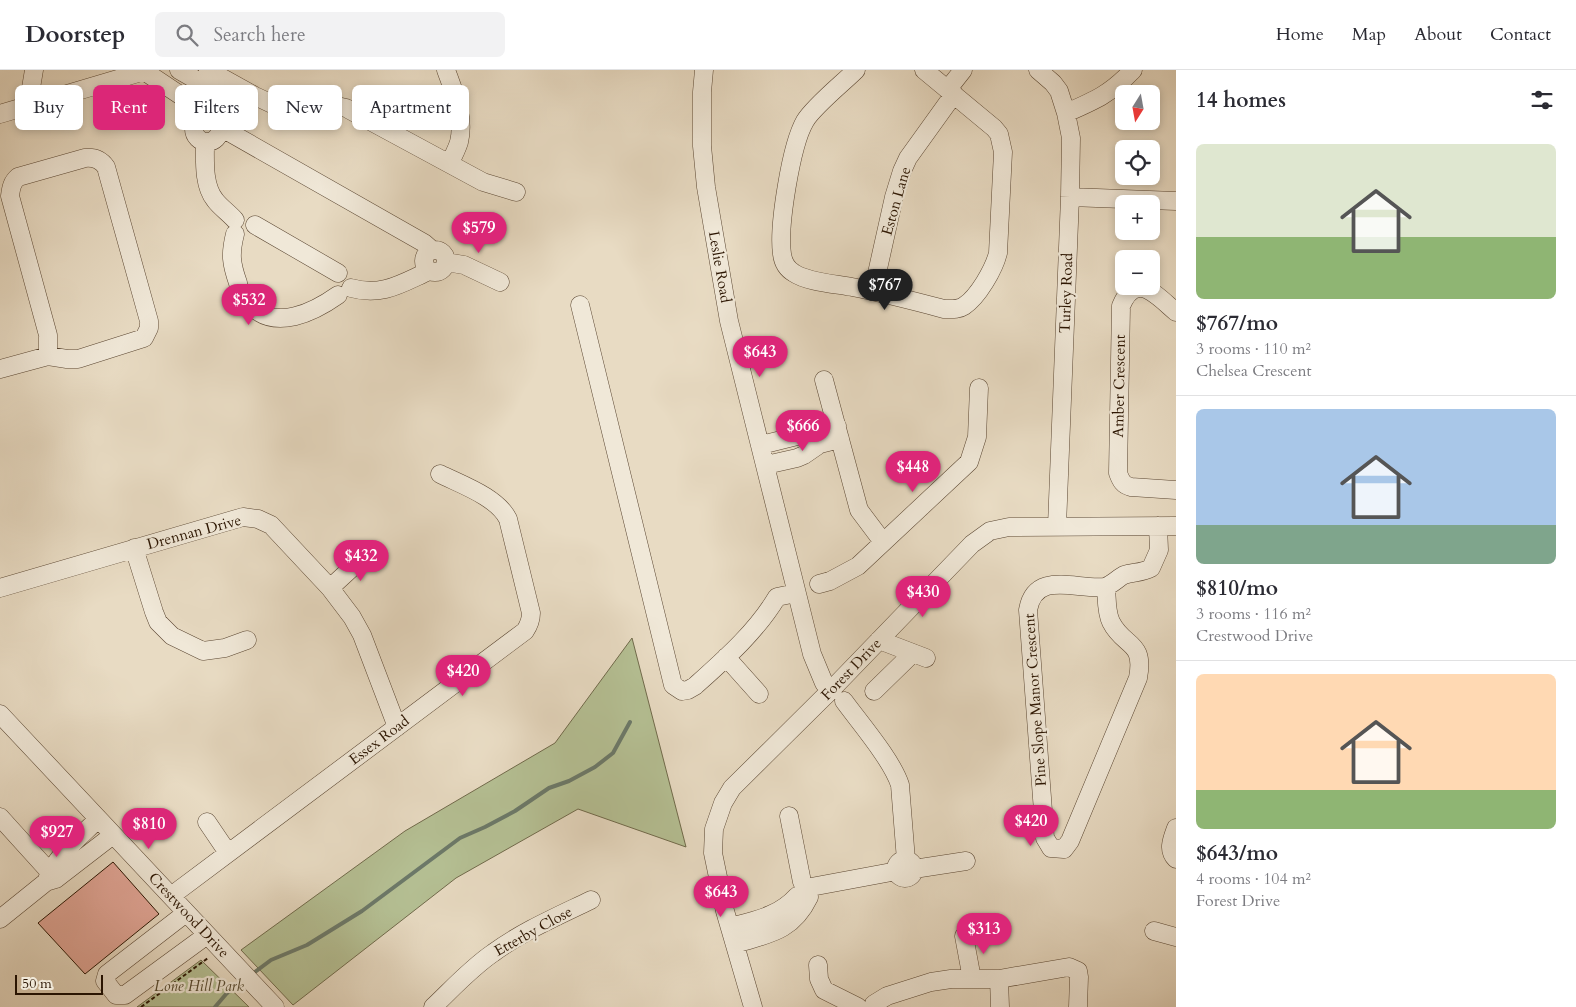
<!DOCTYPE html>
<meta charset="utf-8">
<style>
:root{--surface:#fff;--page:#f2f2f3;--text:#2b2b33;--muted:#7c7c81;--line:#e1e1e2;--accent:#db2777}
body{margin:0;font-family:Cardo,serif;background:var(--page);color:var(--text);height:100vh;display:flex;flex-direction:column;font-size:19px;white-space:nowrap}
*{box-sizing:border-box;margin:0}
p{font-size:16px;color:var(--muted)}
.icon{flex:none;width:28px;height:28px;fill:none;stroke:currentColor;stroke-width:2;stroke-linecap:round;stroke-linejoin:round}
.map{position:relative;flex:1;overflow:hidden}
.panel{display:flex;flex-direction:column;background:var(--surface);width:400px}
.panel>*{flex:none}
.guide{position:absolute;left:15px;top:15px;width:475px;height:45px;display:flex;gap:10px}
.needle{width:32px;rotate:191deg}
.tools{position:absolute;left:1115px;top:15px;display:grid;gap:10px}
.tools a{display:grid;place-items:center;width:45px;height:45px;border-radius:8px;background:var(--surface);box-shadow:0 2px 8px #0003;font-size:25px}
.scale{position:absolute;left:15px;bottom:12px;width:88px;box-sizing:border-box;padding-left:5px;border:2px solid #2b1502;border-top:0;font-size:14px;line-height:18px;white-space:nowrap;color:#2b1502;-webkit-text-stroke:4px #f0e8d8;paint-order:stroke}
.price{position:absolute;translate:-50% -42px;padding:0 11px;border-radius:18px;background:var(--accent);color:#fff;font-size:16px;line-height:32px;filter:drop-shadow(0 1px 2px #0008)}
.price::after{content:'';position:absolute;left:50%;top:30px;width:15px;height:11px;margin-left:-8px;background:inherit;clip-path:polygon(0 0,100% 0,50% 100%)}
.price.on{background:#222;color:#fff}
ul{padding:0;list-style:none}
li{display:grid;align-content:center;gap:10px;height:265px;padding:0 20px}
li+li{border-top:1px solid var(--line)}
li span{display:grid;place-items:center;height:155px;border-radius:8px;color:#555}
li>.icon{margin-inline-start:auto}
span .icon{width:90px;height:90px;fill:#fffc;stroke-width:1}
li b{font-size:21px}
h2{display:flex;justify-content:space-between;align-items:center;height:60px;padding:0 20px;font-size:21px}
.chip{padding:0 18px;border-radius:8px;background:var(--surface);box-shadow:0 2px 8px #0003;font-size:18px;line-height:45px}
.chip.on{background:var(--accent);color:#fff}
header{display:flex;align-items:center;gap:30px;box-sizing:border-box;height:70px;padding:0 25px;background:var(--surface);border-bottom:1px solid var(--line)}
header strong{font-size:24px}
nav{display:flex;gap:28px;margin-inline-start:auto;font-size:18px}
.search{width:350px;height:45px;background:var(--page);display:flex;align-items:center;gap:12px;box-sizing:border-box;padding:0 18px;border-radius:8px;color:var(--muted);font-size:19px}
main{display:flex;flex:1;min-height:0}
.map>svg:first-child{display:block}
.green{fill:#b5c094;stroke:#706a4b}
.lines{fill:none;stroke-linecap:round;stroke-linejoin:round}
.stream{stroke:#6c7969;stroke-width:4}
.building{fill:#e1a596;stroke:#2b1502}
.minor-casing{stroke:#5a4632;stroke-width:19}
.path{stroke:#2b1502;stroke-width:2;stroke-dasharray:4 2.5;stroke-linecap:butt}
.minor{stroke:#f0e8d8;stroke-width:18}
.labels{text-anchor:middle;stroke-width:4.5;stroke-linejoin:round;paint-order:stroke}
.street-label{font-size:15px;fill:#2b1502;stroke:#f0e8d8}
.park-label{font-size:15px;font-style:italic;fill:#54482e;stroke:#f0e8d8}
</style>
<header>
<strong>Doorstep</strong>
<div class="search"><svg class="icon" aria-label="search" viewBox="0 0 24 24"><circle cx="10" cy="10" r="6"/><path d="M15 15l6 6"/></svg>Search here</div>
<nav><a>Home</a><a>Map</a><a>About</a><a>Contact</a></nav>
</header>
<main>
<div class="map">
<svg width="1176" height="937" viewBox="0 0 1176 937">
<rect width="100%" height="100%" fill="#e8dbc3"/>
<filter id="stains"><feTurbulence type="fractalNoise" baseFrequency=".004" numOctaves="4"/><feColorMatrix values="0 0 0 0 .2 0 0 0 0 .09 0 0 0 0 .02 0 0 0 .5 -.17"/></filter>
<radialGradient id="worn" r=".72"><stop offset=".6" stop-color="#630" stop-opacity="0"/><stop offset="1" stop-color="#630" stop-opacity=".3"/></radialGradient>
<path class="green" d="M632,568L686,777L578,739L456,808L293,935L241,880L405,761L555,673Z
M201,890L249,937H137Z"/>
<g class="lines">
<path class="stream" d="M255,902L271,890L307,875L362,841L460,768L485,757L515,741L549,718L569,711L595,697L613,683L630,652
M215,937L227,923L240,914"/>
</g>
<path class="building" d="M113,792L159,844L85,904L38,853Z"/>
<g class="lines">
<g class="minor-casing">
<path id="minor" d="M179,0C206,16 214,15 216,50
M208,0L255,26L287,41L328,34L346,38L483,112L516,122
M446,0C454,22 465,47 459,72C457,79 453,86 450,93
M704,0L702,22V76L706,117L729,251L812,584L824,613L832,619
M856,0C843,13 814,36 805,51C791,75 778,157 782,184C783,192 787,199 794,203C807,212 836,214 852,217C883,223 914,231 944,239C951,239 958,240 964,236C978,227 994,199 998,183L1003,82L999,64L994,58L924,0
M1038,0L1053,13L1059,21L1066,43L1071,68L1070,127L1057,456
M144,1L189,31L204,46
M948,19L963,0
M28,36L34,0
M1066,43C1096,30 1110,24 1133,0
M0,44L148,0
M194 59a13 13 0 1 1 26 0a13 13 0 1 1-26 0Z
M220,57L424,173L432,180
M205,73C205,90 203,115 215,130C220,137 229,143 235,150
M1070,127L1176,131
M255,155L338,203
M235,164C230,184 231,193 238,213C239,218 240,224 242,228C244,231 248,234 251,236C276,261 314,242 338,225
M424 191a11 11 0 1 1 22 0a11 11 0 1 1-22 0Z
M446,192L464,195L500,212
M351,218C382,227 402,213 429,201
M873,221L894,127L902,101L908,88L954,24
M580,235L673,615L682,621L688,620L695,616C725,589 756,562 777,527L796,523
M1176,242C1157,226 1136,200 1121,236L1118,403C1121,411 1123,415 1131,417L1176,420
M0,299L48,286L67,289H78L144,268L149,258V251L106,97C101,90 94,87 85,88L18,107C12,112 11,118 10,126L48,265V286
M824,310L859,440L883,472
M761,375L837,356
M766,395L797,388L804,385L820,374L840,369
M134,478L154,542L158,552L172,566L203,581L225,578L247,570
M819,514L830,511L858,496L969,392L977,367L979,318
M1106,517C1107,528 1106,542 1111,552C1124,578 1145,570 1138,608L1070,771L1064,779L1051,778L1045,768L1028,540C1035,500 1076,520 1104,517C1111,516 1118,508 1124,505C1133,502 1142,503 1151,498L1159,480L1158,456
M0,518L243,447L258,449L271,455L330,518L352,547L362,565L397,657
M330,518L368,483
M879,570L926,588
M726,587L759,624
M874,621L913,583
M844,631C860,653 892,690 900,715L906,790
M0,644L275,937
M789,746L802,812
M0,747L56,809
M207,752L228,783
M1176,758C1172,769 1167,780 1176,789
M896 799a9 9 0 1 1 18 0a9 9 0 1 1-18 0Z
M914,799L966,791
M46,812C55,786 79,768 98,749
M811,817L897,801
M171,826L525,561C529,555 531,550 531,543L508,449C497,427 462,415 440,404
M186,843L107,904L105,911L116,925H125L207,865
M0,849L46,812L56,809L113,765
M730,857C756,850 779,846 797,826
M1154,861L1176,867
M964,866L972,909
M735,874C768,864 792,862 809,827
M818,895L819,909L824,920L858,937
M999,909L1000,937
M874,934L887,926L931,912L951,909H999L1069,897L1078,901L1079,907L1078,937
M433,937C452,919 471,898 493,883C523,861 558,846 591,830
M753,937L725,841L713,783L714,759L723,733L732,718L832,619L972,474L990,461L1009,457L1176,456"/>
</g>
<path class="path" d="M141,937L208,888"/>
<use href="#minor" class="minor"/>
</g>
<g class="labels">
<g class="street-label">
<text transform="translate(896 131) rotate(-74)" y="5">Eston Lane</text>
<text transform="translate(720 197) rotate(80)" y="5">Leslie Road</text>
<text transform="translate(1066 223) rotate(-88)" y="5">Turley Road</text>
<text transform="translate(1119 316) rotate(-89)" y="5">Amber Crescent</text>
<text transform="translate(194 462) rotate(-15)" y="5">Drennan Drive</text>
<text transform="translate(851 599) rotate(-46)" y="5">Forest Drive</text>
<text transform="translate(1035 630) rotate(-94)" y="5">Pine Slope Manor Crescent</text>
<text transform="translate(379 670) rotate(-37)" y="5">Essex Road</text>
<text transform="translate(189 845) rotate(47)" y="5">Crestwood Drive</text>
<text transform="translate(533 861) rotate(-29)" y="5">Etterby Close</text>
</g>
<g class="park-label">
<text x="199" y="921">Lone Hill Park</text>
</g>
</g>
<rect width="100%" height="100%" filter="url(#stains)"/>
<rect width="100%" height="100%" fill="url(#worn)"/>
</svg>
<div class="tools">
<a><svg class="needle" viewBox="-14 -14 28 28"><path d="M0-13l5 13h-10z" fill="#e53935"/><path d="M0 13l5-13h-10z" fill="#7c7c81"/></svg></a>
<a><svg class="icon" aria-label="locate" viewBox="0 0 24 24"><circle cx="12" cy="12" r="6"/><path d="M12 2v4M12 18v4M2 12h4M18 12h4"/></svg></a>
<a>+</a>
<a>−</a>
</div>
<div class="scale">50 m</div>
<b class="price" style="left:479px;top:184px">$579</b>
<b class="price on" style="left:885px;top:241px">$767</b>
<b class="price" style="left:249px;top:256px">$532</b>
<b class="price" style="left:760px;top:308px">$643</b>
<b class="price" style="left:803px;top:382px">$666</b>
<b class="price" style="left:913px;top:423px">$448</b>
<b class="price" style="left:361px;top:512px">$432</b>
<b class="price" style="left:923px;top:548px">$430</b>
<b class="price" style="left:463px;top:627px">$420</b>
<b class="price" style="left:1031px;top:777px">$420</b>
<b class="price" style="left:149px;top:780px">$810</b>
<b class="price" style="left:57px;top:788px">$927</b>
<b class="price" style="left:721px;top:848px">$643</b>
<b class="price" style="left:984px;top:885px">$313</b>
<div class="guide">
<a class="chip">Buy</a>
<a class="chip on">Rent</a>
<a class="chip">Filters</a>
<a class="chip">New</a>
<a class="chip">Apartment</a>
</div>
</div>
<section class="panel">
<h2>14 homes<svg class="icon" aria-label="filters" viewBox="0 0 24 24"><path d="M4 7h16M4 17h16"/><circle cx="9" cy="7" r="2"/><circle cx="15" cy="17" r="2"/></svg></h2>
<ul>
<li><span style="background:linear-gradient(#dfe7d0 60%,#8fb573 0)"><svg class="icon" aria-label="home" viewBox="0 0 24 24"><path d="M3 11l9-7 9 7M6 9v11h12V9"/></svg></span><div><b>$767/mo</b><p>3 rooms · 110 m²</p><p>Chelsea Crescent</p></div></li>
<li><span style="background:linear-gradient(#a9c7e8 75%,#7fa58c 0)"><svg class="icon" aria-label="home" viewBox="0 0 24 24"><path d="M3 11l9-7 9 7M6 9v11h12V9"/></svg></span><div><b>$810/mo</b><p>3 rooms · 116 m²</p><p>Crestwood Drive</p></div></li>
<li><span style="background:linear-gradient(#ffd9b3 75%,#8fb573 0)"><svg class="icon" aria-label="home" viewBox="0 0 24 24"><path d="M3 11l9-7 9 7M6 9v11h12V9"/></svg></span><div><b>$643/mo</b><p>4 rooms · 104 m²</p><p>Forest Drive</p></div></li>
</ul>
</section>
</main>
